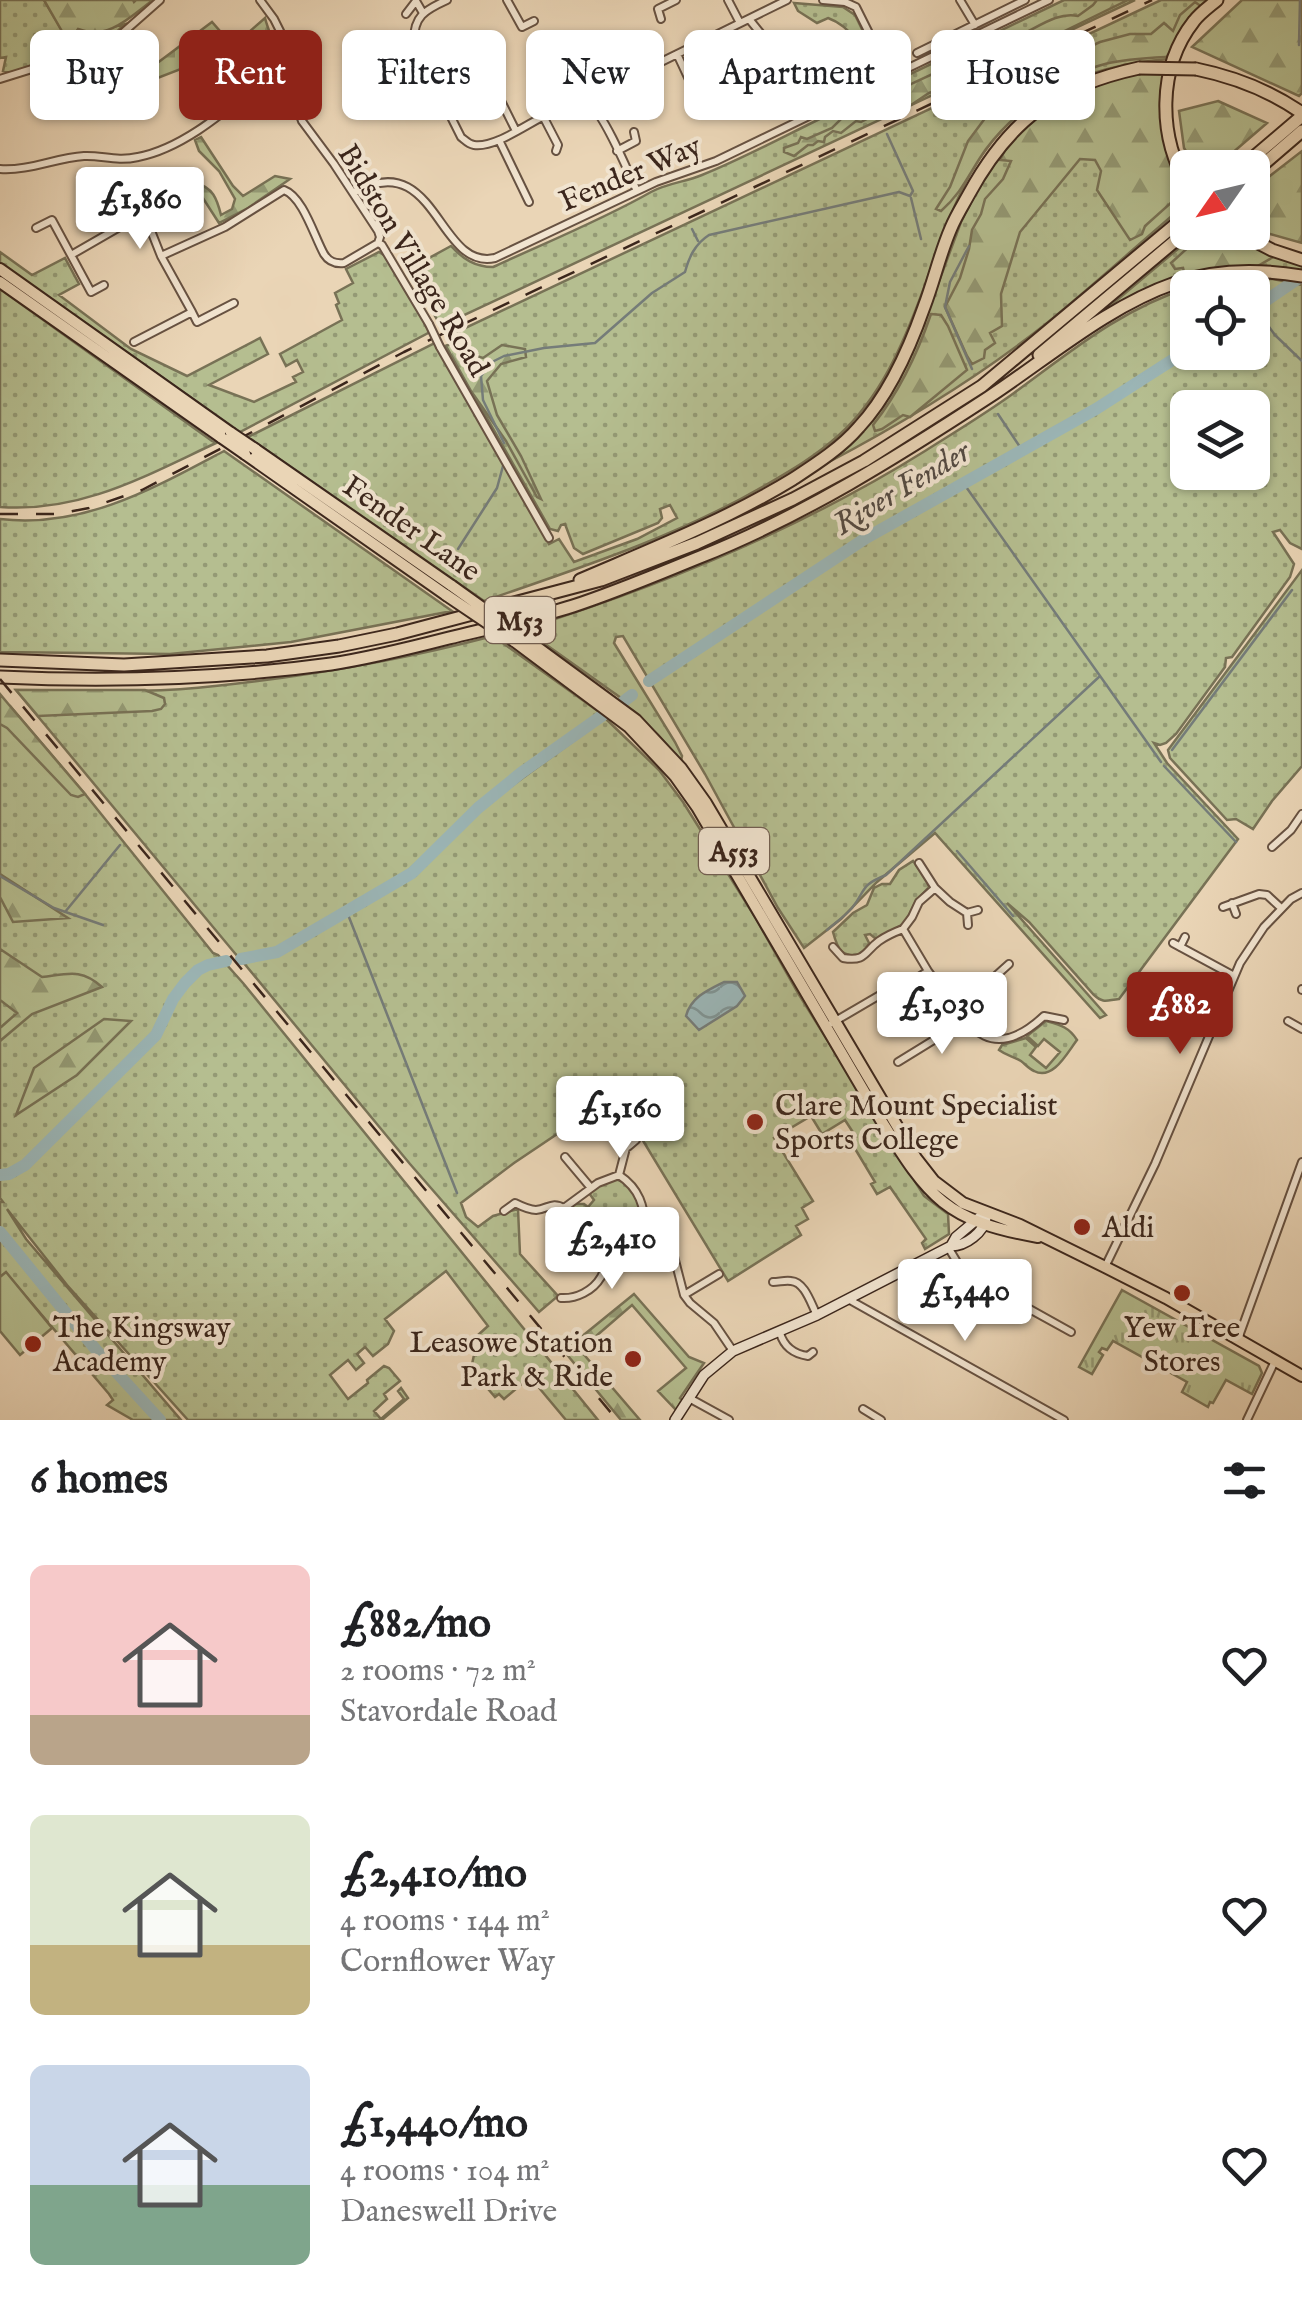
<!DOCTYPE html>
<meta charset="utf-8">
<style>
:root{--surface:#fff;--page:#f6f6f6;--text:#202124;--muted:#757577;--accent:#8f2418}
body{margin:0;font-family:"IM FELL English",serif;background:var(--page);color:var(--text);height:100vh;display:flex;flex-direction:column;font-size:38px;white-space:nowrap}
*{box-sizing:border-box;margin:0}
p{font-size:32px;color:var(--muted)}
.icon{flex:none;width:55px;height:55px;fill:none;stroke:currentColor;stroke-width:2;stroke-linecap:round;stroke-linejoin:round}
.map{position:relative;height:1420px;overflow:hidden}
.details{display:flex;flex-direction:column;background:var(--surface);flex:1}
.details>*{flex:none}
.guide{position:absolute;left:30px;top:30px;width:1242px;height:90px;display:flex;gap:20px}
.needle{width:65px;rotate:236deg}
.controls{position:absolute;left:1170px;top:150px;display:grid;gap:20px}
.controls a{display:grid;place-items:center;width:100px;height:100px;border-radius:15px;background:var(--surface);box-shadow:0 2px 8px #0004;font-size:50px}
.price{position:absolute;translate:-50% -85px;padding:0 22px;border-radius:10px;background:#fff;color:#222;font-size:32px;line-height:65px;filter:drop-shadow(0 2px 5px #0008)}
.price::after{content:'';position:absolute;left:50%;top:60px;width:30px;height:22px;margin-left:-15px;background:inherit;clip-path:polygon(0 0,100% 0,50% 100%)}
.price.selected{background:var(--accent);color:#fff}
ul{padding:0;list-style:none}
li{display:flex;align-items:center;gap:30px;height:250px;padding:0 30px}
li span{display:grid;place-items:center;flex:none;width:280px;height:200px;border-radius:15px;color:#555}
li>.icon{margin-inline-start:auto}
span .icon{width:120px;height:120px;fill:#fffc;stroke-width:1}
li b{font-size:42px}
h2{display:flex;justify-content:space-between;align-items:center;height:120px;padding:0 30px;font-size:42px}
.chip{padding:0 35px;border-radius:15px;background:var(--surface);box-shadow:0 2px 8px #0004;font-size:35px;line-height:90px}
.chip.selected{background:var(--accent);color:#fff}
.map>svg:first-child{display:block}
.grass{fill:url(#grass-dots);stroke:#787256;stroke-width:2.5;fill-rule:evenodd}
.forest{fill:url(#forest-firs);stroke:#787256;stroke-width:2.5}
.cemetery{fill:url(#cemetery-stones);stroke:#787256;stroke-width:2.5}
.park{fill:url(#park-tufts);stroke:#787256;stroke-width:2.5}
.pitch{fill:#b5be90;stroke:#787256;stroke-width:2.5}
.water{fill:url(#water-waves);stroke:#757c79;stroke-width:2.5}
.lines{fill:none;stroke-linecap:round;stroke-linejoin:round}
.stream{stroke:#757c79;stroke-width:2.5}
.river{stroke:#9bb6b7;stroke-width:12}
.street-casing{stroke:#675242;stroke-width:10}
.secondary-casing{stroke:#3b261c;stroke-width:12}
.primary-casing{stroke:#3b261c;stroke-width:14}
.highway-casing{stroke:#3b261c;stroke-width:15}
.street{stroke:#f1e4d0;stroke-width:6}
.secondary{stroke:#f1e4d0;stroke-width:9}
.primary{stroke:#ead5b6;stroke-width:10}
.highway{stroke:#ead5b6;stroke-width:11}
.rail{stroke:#3b261c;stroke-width:2.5;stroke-dasharray:18 18;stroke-linecap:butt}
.street-bridge-casing{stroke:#675242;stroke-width:10;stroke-linecap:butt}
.primary-bridge-casing{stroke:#3b261c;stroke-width:14;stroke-linecap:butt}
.highway-bridge-casing{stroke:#3b261c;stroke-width:15;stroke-linecap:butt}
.street-bridge{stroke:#f1e4d0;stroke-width:6}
.primary-bridge{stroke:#ead5b6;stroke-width:10}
.highway-bridge{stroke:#ead5b6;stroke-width:11}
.poi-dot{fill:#8f2418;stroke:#f1e4d0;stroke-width:4}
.labels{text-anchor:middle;stroke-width:8;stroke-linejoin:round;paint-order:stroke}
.shield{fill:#f1e4d0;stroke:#725f52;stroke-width:2.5}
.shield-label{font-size:28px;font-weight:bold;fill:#3b261c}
.street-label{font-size:30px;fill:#3b261c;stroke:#f1e4d0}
.poi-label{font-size:30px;fill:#3b261c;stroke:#f1e4d0;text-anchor:start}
.water-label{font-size:32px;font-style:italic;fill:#534a43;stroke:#f1e4d0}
</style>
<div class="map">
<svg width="1302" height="1420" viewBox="0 0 1302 1420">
<defs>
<pattern id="grass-dots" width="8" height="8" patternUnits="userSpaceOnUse" patternTransform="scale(2.5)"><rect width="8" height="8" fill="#b5be90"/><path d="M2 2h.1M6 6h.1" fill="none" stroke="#949a75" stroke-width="1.8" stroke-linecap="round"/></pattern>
<pattern id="forest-firs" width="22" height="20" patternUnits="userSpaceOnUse" patternTransform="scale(2.5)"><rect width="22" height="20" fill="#b5be90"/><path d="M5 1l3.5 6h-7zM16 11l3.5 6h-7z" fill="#949a75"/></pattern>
<pattern id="cemetery-stones" width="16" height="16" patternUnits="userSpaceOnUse" patternTransform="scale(2.5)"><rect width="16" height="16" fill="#b5be90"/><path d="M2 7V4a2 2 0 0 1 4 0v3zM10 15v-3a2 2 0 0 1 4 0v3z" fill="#949a75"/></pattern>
<pattern id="park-tufts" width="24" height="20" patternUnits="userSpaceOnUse" patternTransform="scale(2.5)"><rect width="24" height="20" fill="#b5be90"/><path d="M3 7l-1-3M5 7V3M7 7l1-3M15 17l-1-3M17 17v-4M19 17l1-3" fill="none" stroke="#949a75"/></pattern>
<pattern id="water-waves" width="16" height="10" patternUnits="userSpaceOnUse" patternTransform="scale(2.5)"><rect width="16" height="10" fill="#9bb6b7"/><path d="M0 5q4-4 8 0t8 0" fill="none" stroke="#809494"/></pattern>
</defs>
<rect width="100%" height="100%" fill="#ead5b6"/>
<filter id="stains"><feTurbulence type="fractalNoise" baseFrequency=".002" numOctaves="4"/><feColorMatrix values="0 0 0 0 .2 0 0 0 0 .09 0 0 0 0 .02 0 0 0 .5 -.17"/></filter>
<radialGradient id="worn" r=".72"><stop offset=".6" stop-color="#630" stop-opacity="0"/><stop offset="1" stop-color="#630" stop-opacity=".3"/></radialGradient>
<path class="grass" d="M0,0H44L63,32L73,35L77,29L89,33L125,24L105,43L12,73L3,71L6,57L0,58Z
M1064,0H1135L441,326L407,270L451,246C463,259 475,267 493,267C545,243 602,220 651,192C667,183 686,182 702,175C747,157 790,133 834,112C852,107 865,100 880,91C888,86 895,85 902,78Z
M1161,0H1210L1170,59C1085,65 1014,96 970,174C950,211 937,253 922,293C903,345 880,398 839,435C816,456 790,471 764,486C676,537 579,568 484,601L248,437L435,343L549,544L559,539L574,562L637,539L677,518L670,505L660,509L662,518L658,523L583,554L574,548L565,524L561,525L558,531L550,529L446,346L451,344L446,337Z
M794,3L843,7L855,15L881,68L873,73C863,50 853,27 828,18L817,23L798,11Z
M1137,74L1180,182L1187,192V203C1141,242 1095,284 1047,323C979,377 903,423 827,463L861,430L924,322L961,222L987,171L1007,146Z
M1197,233H1229L1250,246L1302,266V272L1212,270L1099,315Z
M0,252L32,275L65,258L79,284L59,295L131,349L187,376L260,338L268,354L209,385L254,402L296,382L293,377L303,372L297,360L286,366L280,354L342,320L336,305L339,303L335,293L353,283L346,269L379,252L387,257L430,332L240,432L0,263Z
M1235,279H1273L1302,285V549L1290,543L1280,530L1273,532L1294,564L1290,577L1232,657L1226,658L1225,667L1176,734L1166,743L1160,745L1154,743L1167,763L1238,839L1119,999C1107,1000 1104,1004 1094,995L1029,922L1007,903L1106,1015L1100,1018L935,833L877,882L841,919L804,948L778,908L705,774L623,636L616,637L614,643L675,742L682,756L681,761L658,735L626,707L628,703L524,629C664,585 800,529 925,451C955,432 985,414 1014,393C1069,353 1121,309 1188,288L1187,349L1078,419L1094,411L1187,351L1188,352H1252V288H1188ZM1188,408H1252V472H1188ZM1072,421L1058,431L898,522L830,563L651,682L650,679L743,616L899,516Z
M0,289L212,441L216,443C145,476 81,513 0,507Z
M224,451L452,611L291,642L170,654L0,652V519C83,529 154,488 224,451Z
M1302,570V766L1272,801L1253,829L1236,819L1227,820L1170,758L1168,750Z
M493,636L602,714L503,783L409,870L276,951L238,957L16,690C82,690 149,694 215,686C308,676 402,660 493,636Z
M0,705L10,706L85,794L213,953L218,955L243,983L598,1420H566L530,1377L504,1399L499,1394L495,1397L471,1369L474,1355L468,1344L488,1326L446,1271L385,1319L394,1331L388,1344L373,1356L365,1347L357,1354L364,1363L356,1370L348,1360L330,1375L348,1399L368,1383L367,1380L384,1366L389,1368L400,1381L384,1394L387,1399L374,1411L381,1419L404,1399L398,1391L401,1388L408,1398L382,1420H188L67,1285L7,1209L26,1239L181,1420H133L107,1405L113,1400L109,1394L6,1273L0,1277V1235L17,1251L0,1228V1202H3L0,1198Z
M605,718L659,770L683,802L755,917L798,993L924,1196L948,1214L949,1234L925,1249L922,1243L926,1239L890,1187L877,1194L871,1184L875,1182L854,1147L850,1149L847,1143L856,1137L845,1120L822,1134L811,1116L774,1138L813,1201L802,1208L808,1219L796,1226L801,1235L728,1281L619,1101L593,1110L514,1163L461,1203L466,1217L478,1227L493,1216L518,1209L520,1254L558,1296L539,1312L410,1164L243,962L284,952L398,884L424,864L491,801Z
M913,861L925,877L929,887L916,901L905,923L876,939L870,934L865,935L869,943L863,954C842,958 838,951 833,932L853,913L867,905L874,888L882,884H890L899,870Z
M1046,1021C1060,1025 1069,1027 1077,1040C1067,1053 1053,1081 1034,1071C1029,1069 1025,1064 1021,1061C1013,1056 1007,1056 999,1050L1002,1045L1026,1038L1036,1047L1030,1055L1046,1068L1060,1052L1044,1039L1038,1046L1027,1036Z
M610,1179C633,1179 641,1202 640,1223L625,1225L621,1229V1236L625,1237L609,1252C589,1247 578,1226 572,1208L574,1204H584L588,1207L594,1200L589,1193Z"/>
<path class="forest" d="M44,0H133L134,2L136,0H153C130,17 108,41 78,29L74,35L63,33Z
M1097,0H1128L971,77L949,83L944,88L929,93L911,105L903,108L892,106L861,122L856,121L841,133L833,131L825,137L824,142L818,141L813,145H808L794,156L784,152V148L798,143L801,137L807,139L832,128L843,117L861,112L875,100H880L887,95H893L913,83L999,43C1027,38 1052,10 1078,16L1093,5Z
M1242,0H1302V93L1299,96L1192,47Z
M1195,2L1202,7L1178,37L1167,57C1147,58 1125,59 1105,64C1065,74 1011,115 986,149C970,171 963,192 941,211L936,209L950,187L968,141L1004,93L1032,73L1074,54L1100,42L1130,34H1151L1164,23L1173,31L1180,15Z
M1165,73L1162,102L1185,189L1182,193L1145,226L1142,234L1130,240L1097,190L1101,171L1095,160L1080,159L1020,232L1001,294L1002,326L990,333L995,343L985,350L984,358L972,364L967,356L945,307L960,278L969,249L972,230L981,214L985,199L1003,179L1011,161L1000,160C1018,120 1076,87 1118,77C1133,73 1150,74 1165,73Z
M1218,101L1267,123L1216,167H1196L1184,148L1179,111Z
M201,137L233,186L243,196L275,176L290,179L248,208L219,223L201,195L191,192L190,188L195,183C213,187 217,199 221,215L232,209L235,199L219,171L199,151L195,140Z
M1302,151V243L1270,234L1253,222L1252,190Z
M1204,233H1229L1250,246L1275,256L1256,267L1185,276L1183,268L1175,269L1171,263Z
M931,314L941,315L948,326L967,370L910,417L903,415L882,429L875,431L873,425C900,391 917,355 931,314Z
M459,331L473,355L483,358L502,345L525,349L526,357L501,364L487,381L497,415L521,456L541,499L537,497L506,441L471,391L446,346L451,344L446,337Z
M16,690H145L164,698L165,704L161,709L152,711L38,716Z
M0,694L10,706L85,794L78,797L71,795L7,728L0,724Z
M0,874L68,918L13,922L0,897Z
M0,949L42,977C68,974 81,968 102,987L32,1014L0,1041V1028L17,1013L0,1000Z
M104,1019L131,1021L77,1075L16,1115L34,1068Z
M634,1294L689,1357L704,1363L680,1398L682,1400L676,1410L658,1391L686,1368L632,1305L580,1350L640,1420H621L564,1351Z"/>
<path class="cemetery" d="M265,18C273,49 288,53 258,80L229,48L209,64L202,55L181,69L155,79L148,70L212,22L227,39L240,40Z"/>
<path class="park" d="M1122,1290L1259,1366L1262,1373L1252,1394L1226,1380L1213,1403L1210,1402L1208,1407L1182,1392L1187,1382L1113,1341L1107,1350L1102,1348L1099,1352L1103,1355L1092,1374L1079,1367Z"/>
<path class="pitch" d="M6,1272L52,1328L20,1355L0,1331V1277Z"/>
<path class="water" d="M724,982H737L745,996L737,1006L699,1030L686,1016C691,997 708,990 724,982Z"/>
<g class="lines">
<path class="stream" d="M1299,45L1300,0
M911,198L921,239
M692,229L698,241
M969,246L950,282L945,307L972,369
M1255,308L1275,335L1302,361
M998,414L1022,450
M504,443L483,400L481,376L492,362L504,356L544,348L595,343L652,293L685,272C689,257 695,244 709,235L899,192L910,196L913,191L887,134
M964,484L1161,762
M458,549L497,488L503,466
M1172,750L1292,590
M1164,766L1236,842
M957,851L1013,916
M0,876L54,908L103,925
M65,912L120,845
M347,912L457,1193
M827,930C835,923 845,916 852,908C867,889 859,886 886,875L1100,676"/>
<path class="river" d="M1252,310L1302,276
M649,681L866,538L1096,409L1188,350
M624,701L632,695
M241,959L277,952L412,873L478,808L521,773L603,715
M0,1175L9,1174L25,1165L156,1035L173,999L185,983L198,970L208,965L226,961
M0,1232L97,1351L160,1420"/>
<g class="street-casing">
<path id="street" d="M260,0L274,19L284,39L291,63L297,107L302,121L334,164L378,231L380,237L378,243L382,245L429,324
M447,0C425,10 413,16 414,43L461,137C466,141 468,144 474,145C507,150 565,88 592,107C605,116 629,174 637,191
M507,0L522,27L534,21
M728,0L740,23
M823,0L845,2L856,7L891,77
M960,0L975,25
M406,14L416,1L423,13
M661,19L658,9L676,0
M749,19L775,51L785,59L790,57
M917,53L1025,0
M677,54L692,86L711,100
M0,79L109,45L160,0
M486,89H495L516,131
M495,89L501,75
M590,106L598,94L606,89L787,0
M544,118L558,145L556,151
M499,140L529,202
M617,151L636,141L634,132
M0,169C29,171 55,158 84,156C102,155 116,162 138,157C190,147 238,99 280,67L291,63
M353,193C437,145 437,271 495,258L656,182L716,161L1049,0
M36,228L52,220L91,292L104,285
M71,255L144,213L161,256L192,312
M161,256L225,227L284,190C303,197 314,236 324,254C329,262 335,264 344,263L378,243
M134,342L192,312L197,322L234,303
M440,347L549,538
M1272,847L1291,830L1302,814
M919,863L935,888
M1232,903L1236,914
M1223,907L1259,894L1267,895L1281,908
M967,913L968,925
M1173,943L1234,976
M833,947L843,958C866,962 864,952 879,941C886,936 895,932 903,929
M1180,947L1185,937
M928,971C963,1017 985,1071 1044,1016L1064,1020
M1302,990V989
M1150,999L1210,1033
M951,1002L973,986L989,982L1009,964
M1288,1021L1302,1029
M832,1023L885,992L910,983L928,971L903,929L912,917L919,902L935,888L950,902L967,913L978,910
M898,1062L937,1038L962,1017
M623,1129L629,1146L636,1140
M565,1157L591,1188
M619,1175L626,1148L629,1146
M504,1211L515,1203C521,1206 529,1210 536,1210C548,1209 552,1201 564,1208L598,1183L619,1175C640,1189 644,1206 646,1230
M583,1240L590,1248L607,1259
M948,1247L963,1272L1071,1332
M1105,1267L1155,1164L1240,963L1264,927L1291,899L1302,893
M773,1282C779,1282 785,1280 791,1281C805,1282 811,1304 817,1315
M684,1295L719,1274
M561,1298C576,1299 593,1291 601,1277C605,1270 605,1262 610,1256C627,1234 646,1221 670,1241L684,1295L690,1303L714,1323L733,1351
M848,1299L1064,1420
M780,1333C784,1347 794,1354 808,1356L813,1352
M1238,1339L1302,1162
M689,1398L729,1420
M863,1409L881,1420
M1247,1420L1275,1361"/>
</g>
<g class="secondary-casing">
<path id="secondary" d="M951,1246L956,1237L981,1216
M675,1420L704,1375L733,1351L817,1315L951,1246C966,1246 984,1232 986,1218"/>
</g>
<g class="primary-casing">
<path id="primary" d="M0,269L231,433
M0,282L222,438
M255,449L452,586
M245,454L446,595
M519,634L636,720L681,768L706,803L916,1158L934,1181L963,1203L1020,1225L1105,1267L1166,1298L1302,1376
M514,641L629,727L675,776L697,807L882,1122C929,1198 946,1221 1038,1237"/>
</g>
<g class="highway-casing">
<path id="highway" d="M1196,69C1235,77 1269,90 1302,113
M1241,168L1302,116
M1252,174L1302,131
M1188,186C1158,137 1157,68 1194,21C1200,13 1210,6 1217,0
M1237,232L1272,250L1302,260
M1039,355L1188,230
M580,580C652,549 726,520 793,479C816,464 841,448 859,427C888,396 910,347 924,307C934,281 940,253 951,228C956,216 963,205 969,194C1010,119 1056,86 1139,68
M0,660L124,665L267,656L339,646L397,634L601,580L697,543L793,499L864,461L982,386L1188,214
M0,677C111,682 221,679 331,664C371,658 410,648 449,638C490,628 532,619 573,606C616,592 658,574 700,557C803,516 897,457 989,397C1048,358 1108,306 1175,283C1216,269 1260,269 1302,276"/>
</g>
<use href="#street" class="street"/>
<use href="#secondary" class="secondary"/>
<use href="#primary" class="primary"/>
<use href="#highway" class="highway"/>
<path class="rail" d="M0,514H58L89,508L142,490L404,352L1152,0
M0,679L617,1420"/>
<g class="street-bridge-casing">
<path id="street-bridge" d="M429,324L440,347"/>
</g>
<g class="primary-bridge-casing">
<path id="primary-bridge" d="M231,433L255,449
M222,438L245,454
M452,586L519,634
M446,595L514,641"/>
</g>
<g class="highway-bridge-casing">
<path id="highway-bridge" d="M1139,68L1196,69"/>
</g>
<use href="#street-bridge" class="street-bridge"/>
<use href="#primary-bridge" class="primary-bridge"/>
<use href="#highway-bridge" class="highway-bridge"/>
</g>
<g class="poi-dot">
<circle cx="755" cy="1122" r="10"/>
<circle cx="1082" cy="1227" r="10"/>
<circle cx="1182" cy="1293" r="10"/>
<circle cx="33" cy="1344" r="10"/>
<circle cx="633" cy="1359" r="10"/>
</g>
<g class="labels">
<g class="shield">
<rect x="485" y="597" width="70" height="46" rx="8"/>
<rect x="699" y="828" width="70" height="46" rx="8"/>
</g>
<g class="shield-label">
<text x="520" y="630">M53</text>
<text x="734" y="861">A553</text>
</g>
<g class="street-label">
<text transform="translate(630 173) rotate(-23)" y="10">Fender Way</text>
<text transform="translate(414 260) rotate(59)" y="10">Bidston Village Road</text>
<text transform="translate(412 528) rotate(35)" y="10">Fender Lane</text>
</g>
<g class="poi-label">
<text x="775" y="1115">Clare Mount Specialist<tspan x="775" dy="34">Sports College</tspan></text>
<text x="1102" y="1237">Aldi</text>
<text x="53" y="1337">The Kingsway<tspan x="53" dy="34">Academy</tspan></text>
<text x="1182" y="1337" text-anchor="middle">Yew Tree<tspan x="1182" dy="34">Stores</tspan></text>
<text x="613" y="1352" text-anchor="end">Leasowe Station<tspan x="613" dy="34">Park &amp; Ride</tspan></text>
</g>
<g class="water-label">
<text transform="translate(901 487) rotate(-31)" y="11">River Fender</text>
</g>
</g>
<rect width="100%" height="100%" filter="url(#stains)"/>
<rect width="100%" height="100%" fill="url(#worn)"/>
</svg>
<div class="controls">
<a><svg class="needle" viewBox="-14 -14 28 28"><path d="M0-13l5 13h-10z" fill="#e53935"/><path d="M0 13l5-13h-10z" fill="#757577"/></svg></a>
<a><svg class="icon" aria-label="locate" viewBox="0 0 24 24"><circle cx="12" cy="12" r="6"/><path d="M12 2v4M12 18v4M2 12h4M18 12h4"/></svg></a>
<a><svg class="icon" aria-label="layers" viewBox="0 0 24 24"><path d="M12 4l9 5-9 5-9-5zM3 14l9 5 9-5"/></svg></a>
</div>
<b class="price" style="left:140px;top:252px">£1,860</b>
<b class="price" style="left:942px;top:1057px">£1,030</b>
<b class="price selected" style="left:1180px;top:1057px">£882</b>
<b class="price" style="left:620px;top:1161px">£1,160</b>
<b class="price" style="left:612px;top:1292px">£2,410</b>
<b class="price" style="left:965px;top:1344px">£1,440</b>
<div class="guide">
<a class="chip">Buy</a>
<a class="chip selected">Rent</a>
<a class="chip">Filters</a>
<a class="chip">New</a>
<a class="chip">Apartment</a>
<a class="chip">House</a>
</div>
</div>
<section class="details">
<h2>6 homes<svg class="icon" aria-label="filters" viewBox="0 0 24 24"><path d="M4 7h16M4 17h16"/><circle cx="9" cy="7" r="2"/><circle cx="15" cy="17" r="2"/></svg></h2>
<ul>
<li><span style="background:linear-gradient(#f6c9c9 75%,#b9a48a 0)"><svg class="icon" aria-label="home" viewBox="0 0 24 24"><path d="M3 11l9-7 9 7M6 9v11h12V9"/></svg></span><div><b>£882/mo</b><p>2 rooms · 72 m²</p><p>Stavordale Road</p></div><svg class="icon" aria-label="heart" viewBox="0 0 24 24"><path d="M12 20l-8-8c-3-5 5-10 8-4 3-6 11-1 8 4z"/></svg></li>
<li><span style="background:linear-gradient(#dfe7d0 65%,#c2b280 0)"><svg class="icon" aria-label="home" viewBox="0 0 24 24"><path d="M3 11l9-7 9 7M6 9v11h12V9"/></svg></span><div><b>£2,410/mo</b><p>4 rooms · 144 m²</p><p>Cornflower Way</p></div><svg class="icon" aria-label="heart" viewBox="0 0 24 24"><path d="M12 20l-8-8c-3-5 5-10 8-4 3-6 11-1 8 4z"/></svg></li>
<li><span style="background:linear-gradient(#c9d6e8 60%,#7fa58c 0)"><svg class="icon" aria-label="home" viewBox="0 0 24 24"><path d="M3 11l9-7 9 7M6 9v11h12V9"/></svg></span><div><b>£1,440/mo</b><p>4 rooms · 104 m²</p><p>Daneswell Drive</p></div><svg class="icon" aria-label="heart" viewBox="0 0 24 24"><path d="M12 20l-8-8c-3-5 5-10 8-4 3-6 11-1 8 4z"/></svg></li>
</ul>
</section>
